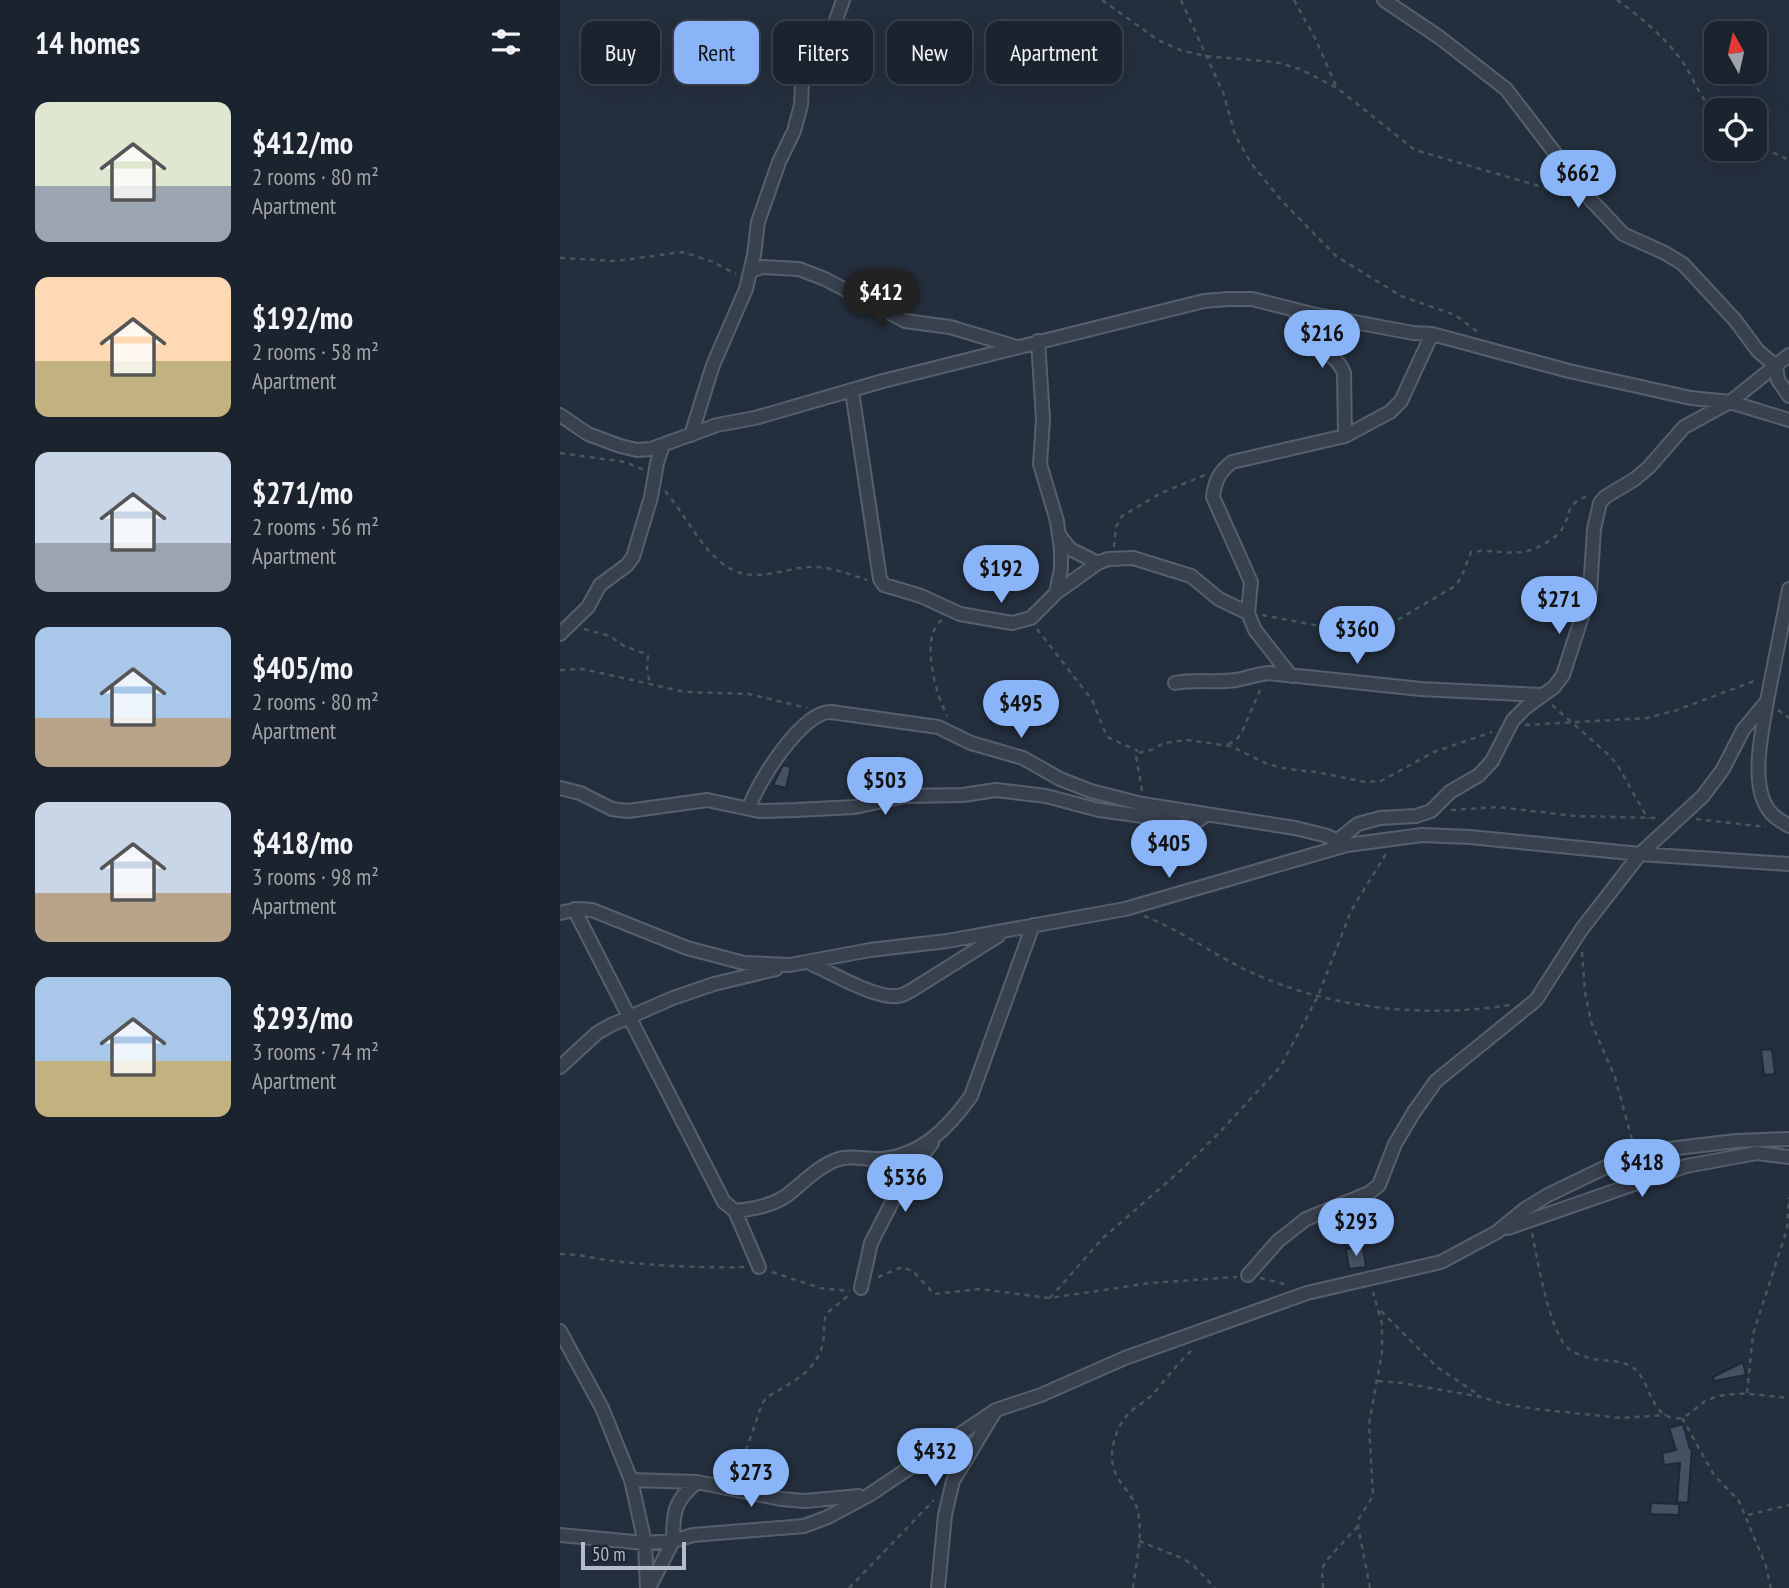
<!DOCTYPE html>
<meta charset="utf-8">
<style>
:root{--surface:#1b232e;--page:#282f3a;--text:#f1f3f6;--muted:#a0a4aa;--line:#39404a;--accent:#8ab4f8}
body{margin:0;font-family:"PT Sans Narrow",sans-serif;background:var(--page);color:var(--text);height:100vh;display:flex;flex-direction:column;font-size:26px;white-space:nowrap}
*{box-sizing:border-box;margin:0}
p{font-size:23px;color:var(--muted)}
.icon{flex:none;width:38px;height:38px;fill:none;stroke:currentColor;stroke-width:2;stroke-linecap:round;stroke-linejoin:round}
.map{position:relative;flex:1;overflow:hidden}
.panel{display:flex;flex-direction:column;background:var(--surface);width:560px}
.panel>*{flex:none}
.top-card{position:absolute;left:21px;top:21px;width:665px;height:63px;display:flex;gap:14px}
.needle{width:46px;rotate:352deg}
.controls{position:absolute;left:1144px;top:21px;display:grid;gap:14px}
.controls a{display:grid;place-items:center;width:63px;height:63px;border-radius:14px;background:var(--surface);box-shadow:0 7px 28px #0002,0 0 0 2px var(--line);font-size:35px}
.scale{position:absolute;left:21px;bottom:18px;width:105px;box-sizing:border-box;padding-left:7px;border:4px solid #b4bcc9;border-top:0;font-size:19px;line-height:24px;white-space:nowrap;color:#b4bcc9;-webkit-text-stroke:5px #1d2633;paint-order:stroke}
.price{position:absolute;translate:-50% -60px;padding:0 16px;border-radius:24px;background:var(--accent);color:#111;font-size:23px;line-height:46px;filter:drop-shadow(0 2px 4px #0008)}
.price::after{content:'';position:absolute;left:50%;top:42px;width:21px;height:16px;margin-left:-10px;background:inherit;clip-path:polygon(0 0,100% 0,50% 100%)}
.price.active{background:#222;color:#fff}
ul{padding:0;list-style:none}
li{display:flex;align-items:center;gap:21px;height:175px;padding:0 35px}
li span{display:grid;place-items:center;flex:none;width:196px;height:140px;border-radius:14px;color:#555}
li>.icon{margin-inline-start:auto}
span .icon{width:84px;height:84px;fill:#fffc;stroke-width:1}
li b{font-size:30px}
h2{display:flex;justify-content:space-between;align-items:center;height:84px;padding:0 35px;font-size:30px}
.pill{padding:0 24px;border-radius:14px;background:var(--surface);box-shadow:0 7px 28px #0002,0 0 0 2px var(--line);font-size:24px;line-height:63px}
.pill.active{background:var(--accent);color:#111}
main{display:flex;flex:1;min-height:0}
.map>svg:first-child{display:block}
.building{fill:#455162;stroke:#1f2835;stroke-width:2}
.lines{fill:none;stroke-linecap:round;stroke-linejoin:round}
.minor-casing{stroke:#565f6c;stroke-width:16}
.path{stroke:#44595c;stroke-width:2.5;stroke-dasharray:5 5;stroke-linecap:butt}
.minor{stroke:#38414e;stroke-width:12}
</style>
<main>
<section class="panel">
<h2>14 homes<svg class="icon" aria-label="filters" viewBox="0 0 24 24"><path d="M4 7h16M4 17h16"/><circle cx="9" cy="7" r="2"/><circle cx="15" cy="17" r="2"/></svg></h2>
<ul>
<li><span style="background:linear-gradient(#dfe7d0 60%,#9aa5b1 0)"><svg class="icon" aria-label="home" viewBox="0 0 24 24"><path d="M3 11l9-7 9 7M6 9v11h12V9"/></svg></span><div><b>$412/mo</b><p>2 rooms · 80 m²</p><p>Apartment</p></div></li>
<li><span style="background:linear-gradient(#ffd9b3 60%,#c2b280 0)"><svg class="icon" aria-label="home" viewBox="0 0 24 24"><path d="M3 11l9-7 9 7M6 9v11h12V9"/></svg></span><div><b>$192/mo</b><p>2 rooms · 58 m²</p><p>Apartment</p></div></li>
<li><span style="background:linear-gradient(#c9d6e8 65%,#9aa5b1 0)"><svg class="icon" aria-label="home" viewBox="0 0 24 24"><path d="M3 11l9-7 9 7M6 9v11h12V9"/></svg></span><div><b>$271/mo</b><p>2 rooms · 56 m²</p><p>Apartment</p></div></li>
<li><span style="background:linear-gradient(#a9c7e8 65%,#b9a48a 0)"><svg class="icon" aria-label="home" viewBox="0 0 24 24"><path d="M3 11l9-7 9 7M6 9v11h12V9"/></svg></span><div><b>$405/mo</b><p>2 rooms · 80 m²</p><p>Apartment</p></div></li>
<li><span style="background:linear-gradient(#c9d6e8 65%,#b9a48a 0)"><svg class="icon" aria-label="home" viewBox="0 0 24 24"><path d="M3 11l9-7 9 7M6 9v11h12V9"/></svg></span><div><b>$418/mo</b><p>3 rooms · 98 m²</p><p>Apartment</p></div></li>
<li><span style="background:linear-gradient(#a9c7e8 60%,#c2b280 0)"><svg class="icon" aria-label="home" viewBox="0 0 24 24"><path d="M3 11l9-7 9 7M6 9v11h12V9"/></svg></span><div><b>$293/mo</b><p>3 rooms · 74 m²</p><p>Apartment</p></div></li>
</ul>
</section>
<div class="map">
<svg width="1229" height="1588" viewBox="0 0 1229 1588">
<rect width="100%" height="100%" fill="#242f3e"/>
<path class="building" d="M223,765L231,767L226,788L213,785Z
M1212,1049L1215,1074L1204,1075L1201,1050Z
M803,1247L806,1267L789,1269L786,1249Z
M1183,1362L1186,1375L1154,1381L1153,1377Z
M1123,1424L1130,1449H1132L1128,1503L1117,1502L1120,1463L1104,1465L1102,1453L1116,1450L1109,1428Z
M1091,1503L1119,1504V1515L1090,1514Z"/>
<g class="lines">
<g class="minor-casing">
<path id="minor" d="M824,0L879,37L946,89L1031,200L1050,220L1063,234L1105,253L1123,264L1175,320L1198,351L1216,366L1218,380L1229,396
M191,271L202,267L239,269L265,279L345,321L390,327L457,347
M734,310C739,321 743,331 752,340C763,352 778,357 784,373L785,436
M292,391L320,579L324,585L361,596L400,614L452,623L471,618L496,593L501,569V550L497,521L480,464L483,419L478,341
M0,415L28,434L60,446L77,450L91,449L157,425L195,418L323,381L644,301L668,299H692L752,314L853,333L872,334L1009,371L1131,398L1170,402L1229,420
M131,435L153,365L186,289L194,255L198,222L219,162L234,131L241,105L242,84L268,43L283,0
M500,536L510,549L538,563
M496,593L538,563L548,559L573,558L631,576L659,599L688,613
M0,634L28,607L40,585L67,565L73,557L91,497L97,463L103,445
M731,676L695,630L688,613L691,582L653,497C655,481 659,472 672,462L785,436L830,412L841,401L872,334
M615,683C636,679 656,683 676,680C688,678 697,674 709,673L861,689L981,695
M1207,702C1202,731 1190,783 1208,809C1213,817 1221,821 1229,826
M0,788L20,793L52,809L68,811L147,800L199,811L235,810L295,807L345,796L403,795L436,790L486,796L539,810L597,818L626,824L634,823L646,815
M189,808C197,783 242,711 271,712L378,727L411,743L463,758L500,779L531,791L582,804L735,828L764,835L784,843
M778,840L798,824L820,818L856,816L871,811L890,792L919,775L932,761L953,720L965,708L994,687L1003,675L1030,592L1034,529L1040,503L1045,497L1075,479L1089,467L1124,427L1170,402L1229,355
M14,909L164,1202L175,1211L199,1267
M0,913L19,909L32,910L127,948L184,963L230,965L310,950L387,941L565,909L787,845L862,835L910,837L1080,854L1229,864
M248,962C267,971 316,999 337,996C342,996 348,992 352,990L438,936
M0,1067L37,1033L51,1025L113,998L154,984L216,969
M175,1211C193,1209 211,1206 226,1196C242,1184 259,1165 279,1159C292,1155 308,1160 322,1159C362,1155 389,1127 411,1096L473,925
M948,1228L1126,1166L1197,1153L1229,1157
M688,1275L718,1241L746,1219L809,1193L819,1185L835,1144L854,1112L876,1081L976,1000L1021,930L1080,854L1143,796L1163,769L1183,730L1207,701L1229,589
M301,1288L311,1243L344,1179L372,1143
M0,1331L42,1408L71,1480L85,1543L87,1588
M71,1480L137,1482L221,1499L245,1501L299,1496
M0,1535L85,1543L113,1541C113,1512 114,1501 137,1482
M89,1588L113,1541L133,1535L244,1526L268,1517L309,1495L436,1410L481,1395L565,1358L747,1293L881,1262L937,1232L965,1209L988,1195L1075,1153L1176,1141L1229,1139
M378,1588L385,1515L393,1481L434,1413"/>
</g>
<path class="path" d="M542,0L598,40L620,50L645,56L715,62L740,69L777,88L855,150L1010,195
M621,0L664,95L675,135L691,163L721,200L776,256L841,296L895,315L918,332
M734,0L755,38L777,88
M1057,0C1081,17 1108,40 1124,64C1135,81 1141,101 1157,114
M1195,144L1229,160
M0,258L56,261L122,252L151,261L176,274
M0,453L65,462L84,470
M105,491C127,516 141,552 171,569C196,583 224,568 250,567C270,566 288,574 307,580
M554,547L556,527L562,516L601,493L645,475
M702,615L791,632L811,631L829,625L895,586L901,578L911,552C933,548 954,558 976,548C983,545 994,539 999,533C1013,517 1002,504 1028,496
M382,620C359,637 376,694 387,716
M24,629L50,636L64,646L86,654L88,656L87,668L90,685
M477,629L532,700L547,737L578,751
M0,670L23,669L125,692L189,694L247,708
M992,705L1050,756L1058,766L1088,819
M1218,710L1229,718
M965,725L1087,718L1117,710L1197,680
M668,744L676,740L681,734L701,688
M582,791L576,756L578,753L591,750L604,743L627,740L671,746L707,764L728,769L756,772L805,782L821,781L874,752L932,732
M891,810L937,807L1015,816L1098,818
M1136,819L1206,827
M584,916C620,930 650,952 684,969C764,1008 862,1019 950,1005
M1022,952L1025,992L1031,1022L1055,1077L1072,1140
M972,1233C977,1257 990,1336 1009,1349C1014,1353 1023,1356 1029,1358C1043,1362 1063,1359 1075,1369C1090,1383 1091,1414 1113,1418C1129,1421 1137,1403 1150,1399C1176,1389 1202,1396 1229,1398
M0,1254C19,1254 36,1259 54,1261C97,1266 142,1268 185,1267
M212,1272L260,1288L290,1291
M318,1277L342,1267L353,1271L374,1294L419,1289L490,1298L590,1283L677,1277
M700,1278L728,1285
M490,1298L543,1238L620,1171L658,1134L721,1066L758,996L791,911L827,852
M821,1311L877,1367L919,1395
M818,1381L842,1383L922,1397L943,1404L976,1409L1061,1418L1106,1415
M1187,1393L1193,1334L1227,1229L1229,1197
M1122,1418L1154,1475L1179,1501L1206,1566L1211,1588
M170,1475L182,1462L202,1404L206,1398C229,1383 253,1375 262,1347C265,1336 263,1324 266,1314L289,1295
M1188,1515L1229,1505
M579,1541L624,1559L634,1566L655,1588
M289,1588L374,1500
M573,1588C576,1562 584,1534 577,1508C572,1493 557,1483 553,1466C549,1448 557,1425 570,1412C578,1405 588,1400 595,1392C608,1376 619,1362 634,1348
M763,1588L762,1570L765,1562L798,1526
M810,1588L798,1526V1520L813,1496L809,1424L822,1352V1324L813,1292"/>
<use href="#minor" class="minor"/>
</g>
</svg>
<div class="controls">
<a><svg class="needle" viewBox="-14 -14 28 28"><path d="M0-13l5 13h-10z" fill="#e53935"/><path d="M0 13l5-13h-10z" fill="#a0a4aa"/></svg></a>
<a><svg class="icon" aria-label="locate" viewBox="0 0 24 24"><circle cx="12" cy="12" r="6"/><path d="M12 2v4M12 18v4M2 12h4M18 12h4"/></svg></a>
</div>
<div class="scale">50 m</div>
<b class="price" style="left:1018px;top:210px">$662</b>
<b class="price active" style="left:321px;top:329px">$412</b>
<b class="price" style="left:762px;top:370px">$216</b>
<b class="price" style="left:441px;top:605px">$192</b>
<b class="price" style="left:999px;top:636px">$271</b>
<b class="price" style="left:797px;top:666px">$360</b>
<b class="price" style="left:461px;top:740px">$495</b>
<b class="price" style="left:325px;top:817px">$503</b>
<b class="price" style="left:609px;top:880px">$405</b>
<b class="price" style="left:1082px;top:1199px">$418</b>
<b class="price" style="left:345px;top:1214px">$536</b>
<b class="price" style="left:796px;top:1258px">$293</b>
<b class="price" style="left:375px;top:1488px">$432</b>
<b class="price" style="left:191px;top:1509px">$273</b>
<div class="top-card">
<a class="pill">Buy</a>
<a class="pill active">Rent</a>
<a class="pill">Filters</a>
<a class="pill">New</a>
<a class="pill">Apartment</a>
</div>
</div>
</main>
